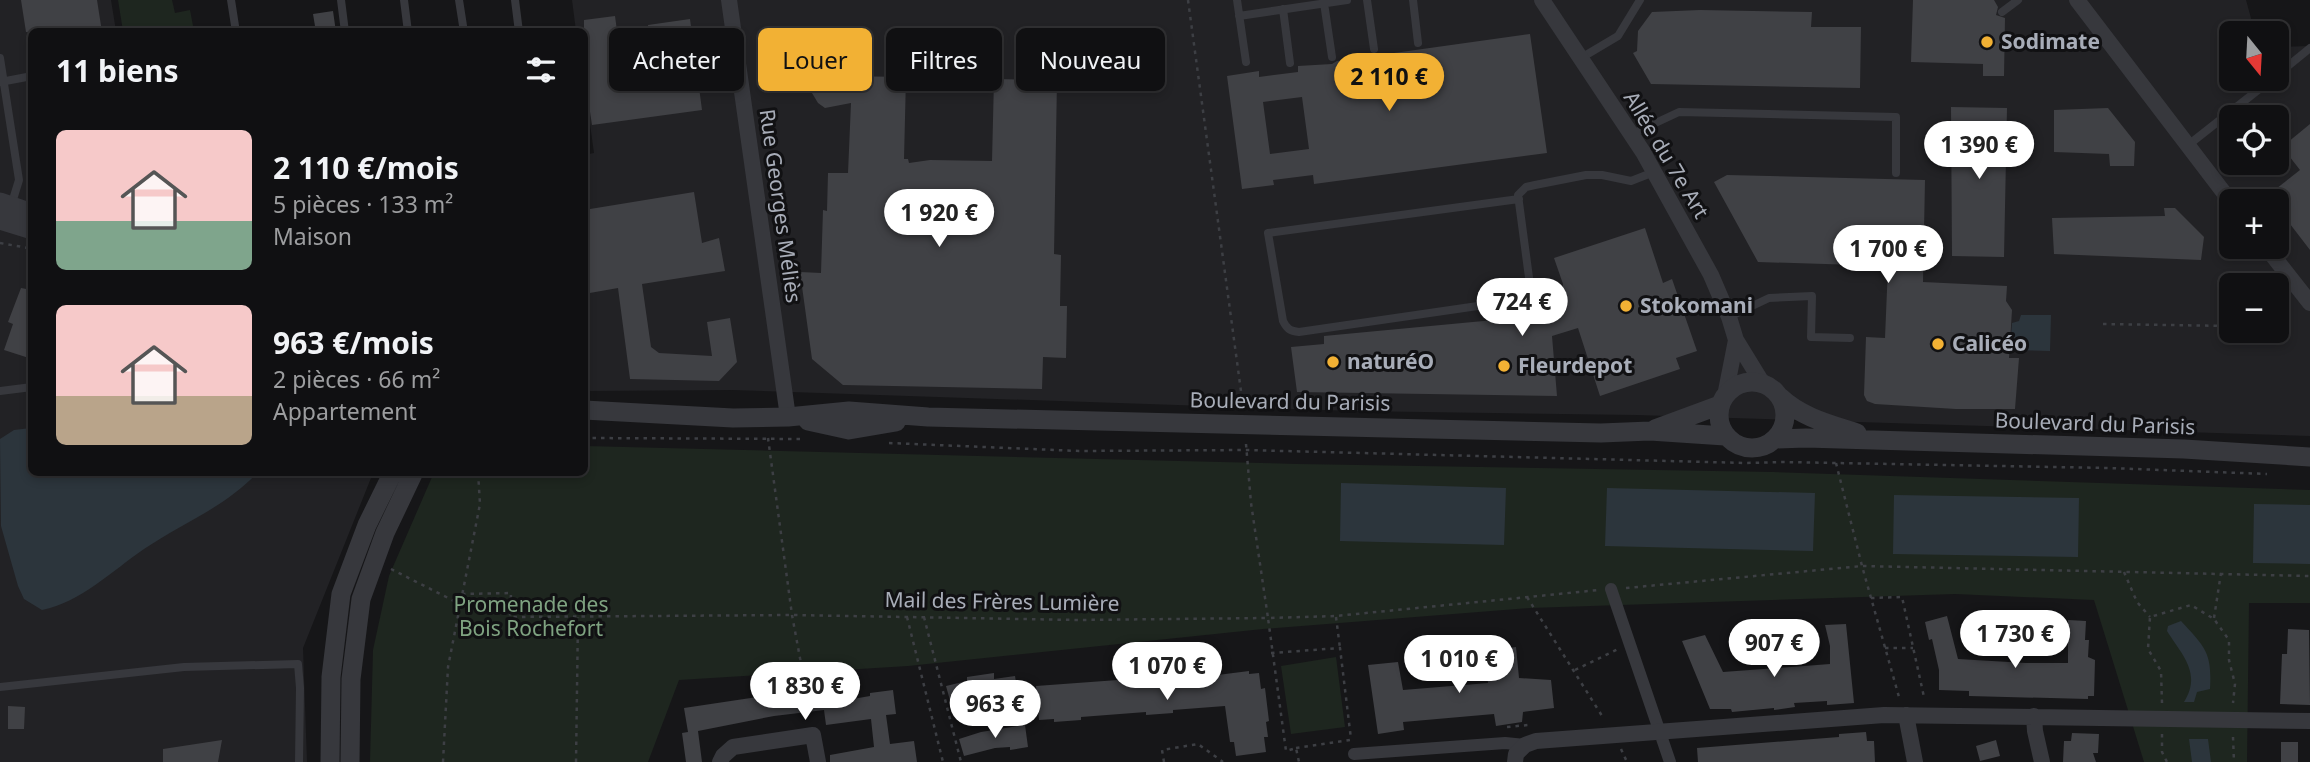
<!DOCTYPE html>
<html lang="fr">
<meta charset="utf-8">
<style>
:root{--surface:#101012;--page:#19191b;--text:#f1f3f6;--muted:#9c9d9f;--line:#303032;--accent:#f2b134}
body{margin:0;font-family:"Noto Sans",sans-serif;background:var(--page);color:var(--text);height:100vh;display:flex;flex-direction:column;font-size:26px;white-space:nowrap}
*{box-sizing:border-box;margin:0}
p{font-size:23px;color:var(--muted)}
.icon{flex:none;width:38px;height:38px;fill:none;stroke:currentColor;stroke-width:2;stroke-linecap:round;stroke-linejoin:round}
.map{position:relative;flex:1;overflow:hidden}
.sheet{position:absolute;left:28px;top:28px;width:560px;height:448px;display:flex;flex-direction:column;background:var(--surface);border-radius:10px;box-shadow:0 4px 10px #0003,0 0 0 2px var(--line)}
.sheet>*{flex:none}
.banner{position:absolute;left:609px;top:28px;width:665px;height:63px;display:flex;gap:14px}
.needle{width:46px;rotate:162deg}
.buttons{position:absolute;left:2219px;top:21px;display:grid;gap:14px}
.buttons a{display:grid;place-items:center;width:70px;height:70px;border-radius:10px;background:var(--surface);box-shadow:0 4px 10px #0003,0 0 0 2px var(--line);font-size:35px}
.price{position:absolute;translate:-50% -60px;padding:0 16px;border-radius:24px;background:#fff;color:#222;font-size:23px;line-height:46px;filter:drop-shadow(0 2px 4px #0008)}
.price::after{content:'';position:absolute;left:50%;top:42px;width:21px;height:16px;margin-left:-10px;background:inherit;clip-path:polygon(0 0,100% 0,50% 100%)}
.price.current{background:var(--accent);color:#111}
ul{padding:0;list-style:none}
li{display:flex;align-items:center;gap:21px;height:175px;padding:0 28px}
li span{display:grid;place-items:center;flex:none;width:196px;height:140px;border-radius:10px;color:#555}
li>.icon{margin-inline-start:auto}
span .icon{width:84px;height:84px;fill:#fffc;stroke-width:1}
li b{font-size:30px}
h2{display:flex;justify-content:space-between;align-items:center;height:84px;padding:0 28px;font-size:30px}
.chip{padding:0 24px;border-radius:10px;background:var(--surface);box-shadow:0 4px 10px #0003,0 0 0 2px var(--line);font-size:24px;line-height:63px}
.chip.current{background:var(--accent);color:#111}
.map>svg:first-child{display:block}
.built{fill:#222225;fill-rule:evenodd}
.green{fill:#1e261f}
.water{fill:#2c353c}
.building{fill:#404145;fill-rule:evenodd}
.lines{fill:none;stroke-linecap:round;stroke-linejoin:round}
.path{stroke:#3d3f44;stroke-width:2.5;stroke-dasharray:3.5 5;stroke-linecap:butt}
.service{stroke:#37383d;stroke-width:8}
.pedestrian{stroke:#37383d;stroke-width:12}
.minor{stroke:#37383d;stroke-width:16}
.tertiary{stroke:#37383d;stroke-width:19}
.poi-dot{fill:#f2b134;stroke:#111113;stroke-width:2.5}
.labels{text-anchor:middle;stroke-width:6;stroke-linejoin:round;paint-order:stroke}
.poi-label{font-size:21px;font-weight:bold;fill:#a8adb8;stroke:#111113;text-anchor:start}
.street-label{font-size:21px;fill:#a8adb8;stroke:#111113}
.park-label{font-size:21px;fill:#7fa381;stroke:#111113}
</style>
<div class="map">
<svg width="2310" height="762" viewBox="0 0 2310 762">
<rect width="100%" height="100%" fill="#161618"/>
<path class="built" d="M0,0H111L116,31L32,32V472L373,473L303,648L307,762H0Z
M572,0H2246L2255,33H2231V79H2277V47L2310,46V436L1636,415L1355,411L732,390L585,391L584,155L594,153L585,88L584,32L576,31ZM2231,117H2277V163H2231ZM2231,201H2277V247H2231ZM2231,285H2277V331H2231Z"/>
<path class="green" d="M118,0H172L175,13L190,10L194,31H123Z
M585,446L1298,464L1773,472L2310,490V603H2249L2247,762H2144L2094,600L1955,594L1530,608L1263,629L908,666L679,680L648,762H370L373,650L389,576L432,477L438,474L456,472H584Z
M1336,657L1345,727L1291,734L1281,666Z"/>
<path class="water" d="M2021,315H2051L2050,351L2010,350L2012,323L2019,321Z
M31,428L32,472L257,473C227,506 181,524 144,549C112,571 81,602 42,610L24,599L18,586L1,526L0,439L14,430Z
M1341,483L1506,488L1504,545L1340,541Z
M1607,488L1815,493L1813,551L1605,546Z
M1894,495L2079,498L2078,557L1893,554Z
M2254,504L2310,505V564L2253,563Z
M2181,621C2206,648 2212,653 2210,689L2197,692L2194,702H2184C2202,673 2182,655 2167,631L2168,626Z
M2189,739H2208L2211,762H2192Z"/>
<path class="building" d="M21,0H97L102,32H26Z
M1913,0H1994L1998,7L1996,15L2005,18L2004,76H1983V64L1911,62Z
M1700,10L1812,12L1811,27H1861L1860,88L1651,84L1633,53L1637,51L1638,31L1652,12Z
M333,11L336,32H316L313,14Z
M615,16L625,90L656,86L648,25L690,19L702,110L592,125L584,72V20Z
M1530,34L1547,153L1314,184L1313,175L1273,180L1274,185L1242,189L1227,76L1259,71V77L1298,72V66L1332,64L1337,61ZM1302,97L1309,149L1270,154L1263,102Z
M825,72H832L842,76L906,77L904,159H908L909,163L930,160L992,161L994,79L1057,80L1054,254L1061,255L1060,306H1067L1066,358L1043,357L1042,389L843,385L812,359L800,272L821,273L823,210L827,211L828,173H848L851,103L825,108L818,103L812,93L814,82Z
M1951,107L2007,108L2004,257L1952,256Z
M2108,108L2135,142L2134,166H2110L2109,154L2054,152V110Z
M2310,124V250L2277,207V201H2272L2267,196L2300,170L2282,147Z
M1727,175L1925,180L1923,282L2007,286L2006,301L2012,310L2009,358H2019L2015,409H1956L1875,404L1867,401L1864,395L1866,337L1885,338L1888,266L1758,262L1714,182Z
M694,192L702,243L719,238L725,271L642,284L651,347L659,353L712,356L707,322L730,318L737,362L719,381L630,379L618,288L584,294V210Z
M2164,208H2175L2204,237L2201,260L2054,254L2052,218L2165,216Z
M1645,228L1663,283L1672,279L1697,351L1676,358L1680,369L1600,396L1578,328L1552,336L1557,396L1297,392L1291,347L1324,344V336L1559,314L1563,284L1554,258Z
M21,288L32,290V359L4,350L13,324L8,322Z
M1947,616L1958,659L2026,663H2068V620L2086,621L2085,640H2089L2088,657L2095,660L2094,696H2088V699L1969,696V691L1939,690V670L1932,639L1929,640L1925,622Z
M1846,624L1854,703L1827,705V701L1794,703L1795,707L1774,710V708L1732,712L1731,709H1710L1682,641L1705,635L1723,672L1830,664V646L1825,625Z
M2288,629L2309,630L2310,705L2280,704L2282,654H2287Z
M1516,647L1519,678L1551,680L1554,708L1523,712L1522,722L1496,726L1494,714L1403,722L1404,730L1378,734L1368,665L1398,662L1403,690L1488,683L1485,651Z
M1249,671V674L1259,673L1261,689L1265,688L1269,721L1266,722L1268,737H1264L1266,752L1236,756L1234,742H1230L1225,706L1173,710V713L1146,715V712L1081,717V720L1054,722V719L1039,720L1036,686L1186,675V679Z
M994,673V679L1015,676L1018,694L996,697V693L951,704L946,686L967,681V677Z
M893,690L896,714L886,715L890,744L914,741L917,762H830V755L874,747L871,719L826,725L824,710L774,716L698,731L702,762H686L682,733L688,732L684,708L785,693L786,699L822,693L824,704L870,696V693Z
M8,706L25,707L24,729H8Z
M1025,725L1028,747L1010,750V747L995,748L964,756L959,739L981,732Z
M1866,732L1867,741H1874L1875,762H1698L1697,748L1839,737V734Z
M2072,733L2099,734L2098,753H2093L2096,762H2063L2064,741H2071Z
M222,740L218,762H163V749Z
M1996,740L2000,756L1980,761L1976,746Z
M2281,742H2298V762H2281Z"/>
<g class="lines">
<path class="path" d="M1188,0L1243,406
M0,243L28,248
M2277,308L2286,300
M2277,314L2289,327H2277
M2103,324L2231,326
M584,438L802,439
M768,438L792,615L808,701L803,711L807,718
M889,443L1079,451L1246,450L1746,463L1782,462L2109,468L2267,474
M1246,444L1251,503L1268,618L1336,616L1599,590
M1836,463L1862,566L1899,697H1895
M391,569L460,604
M2124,572L2137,602L2150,617
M1626,588L1862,566L2310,576
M462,594L511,593L510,617L792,615L1078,620L1268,618L1286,751L1296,748L1299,762
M1527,597L1604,719
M1871,598L1902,597L1924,697
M907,617L943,762
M924,617L961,762
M1336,617L1340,648
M2214,618L2221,573
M1885,648H1913
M1271,653L1340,648L1351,739
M1575,670L1618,649
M2162,703L2161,671L2148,649L2150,617L2191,605L2214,619L2229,640V660L2235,684L2233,703
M1507,727L1528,725
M2162,734V752L2167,762
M2233,737L2234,762
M1296,748L1350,740
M1621,749L1627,762
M443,762L448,667L480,504L478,472
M576,762L578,617
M1164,762L1162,750L1198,744L1223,762"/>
<path class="service" d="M231,0L236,32
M341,0L345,32
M404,0L408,32
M459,0L464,32
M515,0L519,32
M1237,0L1246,62
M1367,0L1374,49
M1413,0L1418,43
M1324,3L1332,57
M1283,9L1290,63
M2002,12L2018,0
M1239,16L1347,0
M0,58L19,180L11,206
M1581,58L1618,36L1640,0
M2277,75L2310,48
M0,82L32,76
M1632,134L1679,112L1896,117V173
M2187,146L2272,79
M1519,199L1268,233L1283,321C1287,329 1290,331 1299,332L1519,300L1529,293L1530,285L1518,195L1526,187L1535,185L1586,175H1602L1631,181L1654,172
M1729,317L1769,298L1812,296L1811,337L1850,338
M0,391L32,387
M0,687L184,667L298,664L300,688L299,762"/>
<path class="pedestrian" d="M1611,589L1670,762
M1354,754L1505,743L1525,745"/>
<path class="minor" d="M729,0L788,417
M1542,0L1643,152L1711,275L1729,317L1736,340L1763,384
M2077,0L2231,202
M2266,247L2310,303
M1725,396L1736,340
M1906,715L1915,762
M2034,716L2035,731L2042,762
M720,762L723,756L733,747L813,735L818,762
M1515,762L1516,754L1525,745L1536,741L1884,715L2310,721"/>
<path class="tertiary" d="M0,202L32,213
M0,220L32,230
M1719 415a33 33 0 1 1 66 0a33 33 0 1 1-66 0Z
M1780,397C1801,417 1829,424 1857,433
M584,410L733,418L788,417L849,411L928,417L1601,433L1650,431L1725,436
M808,421L849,430L896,422
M1655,429L1720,405
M1776,439L1806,438L2184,449L2310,457
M330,762L331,677L341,594L367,525L393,472
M350,762L351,679L361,599L385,533L414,472"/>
</g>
<g class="poi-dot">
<circle cx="1987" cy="42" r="7"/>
<circle cx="1626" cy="306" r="7"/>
<circle cx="1938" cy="344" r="7"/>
<circle cx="1333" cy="362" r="7"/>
<circle cx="1504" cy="366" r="7"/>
</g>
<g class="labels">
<g class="poi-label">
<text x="2001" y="49">Sodimate</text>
<text x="1640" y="313">Stokomani</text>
<text x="1952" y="351">Calicéo</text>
<text x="1347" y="369">naturéO</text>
<text x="1518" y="373">Fleurdepot</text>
</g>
<g class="street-label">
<text transform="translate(1666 155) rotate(59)" y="7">Allée du 7e Art</text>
<text transform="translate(780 206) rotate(82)" y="7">Rue Georges Méliès</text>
<text transform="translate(1290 402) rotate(1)" y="7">Boulevard du Parisis</text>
<text transform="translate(2095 424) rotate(2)" y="7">Boulevard du Parisis</text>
<text transform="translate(1002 602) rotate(1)" y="7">Mail des Frères Lumière</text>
</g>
<g class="park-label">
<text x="531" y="612">Promenade des<tspan x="531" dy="24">Bois Rochefort</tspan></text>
</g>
</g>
</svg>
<div class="buttons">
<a><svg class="needle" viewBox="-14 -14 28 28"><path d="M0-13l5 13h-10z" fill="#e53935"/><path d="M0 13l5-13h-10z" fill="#9c9d9f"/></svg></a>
<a><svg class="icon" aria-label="locate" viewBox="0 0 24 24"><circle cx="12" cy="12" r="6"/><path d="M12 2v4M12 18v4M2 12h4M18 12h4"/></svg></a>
<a>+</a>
<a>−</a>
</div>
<b class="price current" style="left:1389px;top:113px">2 110 €</b>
<b class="price" style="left:1979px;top:181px">1 390 €</b>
<b class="price" style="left:939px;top:249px">1 920 €</b>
<b class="price" style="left:1888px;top:285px">1 700 €</b>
<b class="price" style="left:1522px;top:338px">724 €</b>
<b class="price" style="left:2015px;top:670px">1 730 €</b>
<b class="price" style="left:1774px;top:679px">907 €</b>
<b class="price" style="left:1459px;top:695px">1 010 €</b>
<b class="price" style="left:1167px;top:702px">1 070 €</b>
<b class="price" style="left:805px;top:722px">1 830 €</b>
<b class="price" style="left:995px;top:740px">963 €</b>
<div class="banner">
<a class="chip">Acheter</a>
<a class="chip current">Louer</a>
<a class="chip">Filtres</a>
<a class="chip">Nouveau</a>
</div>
<section class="sheet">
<h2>11 biens<svg class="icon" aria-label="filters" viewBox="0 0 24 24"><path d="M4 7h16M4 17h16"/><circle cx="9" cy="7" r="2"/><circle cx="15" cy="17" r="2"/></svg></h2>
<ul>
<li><span style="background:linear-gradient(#f6c9c9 65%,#7fa58c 0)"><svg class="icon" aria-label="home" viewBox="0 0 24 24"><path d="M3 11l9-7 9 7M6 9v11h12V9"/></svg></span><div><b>2 110 €/mois</b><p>5 pièces · 133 m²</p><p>Maison</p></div></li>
<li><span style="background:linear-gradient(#f6c9c9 65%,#b9a48a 0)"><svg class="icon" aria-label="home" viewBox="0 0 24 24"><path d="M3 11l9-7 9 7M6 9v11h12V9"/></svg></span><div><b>963 €/mois</b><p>2 pièces · 66 m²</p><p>Appartement</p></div></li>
</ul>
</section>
</div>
